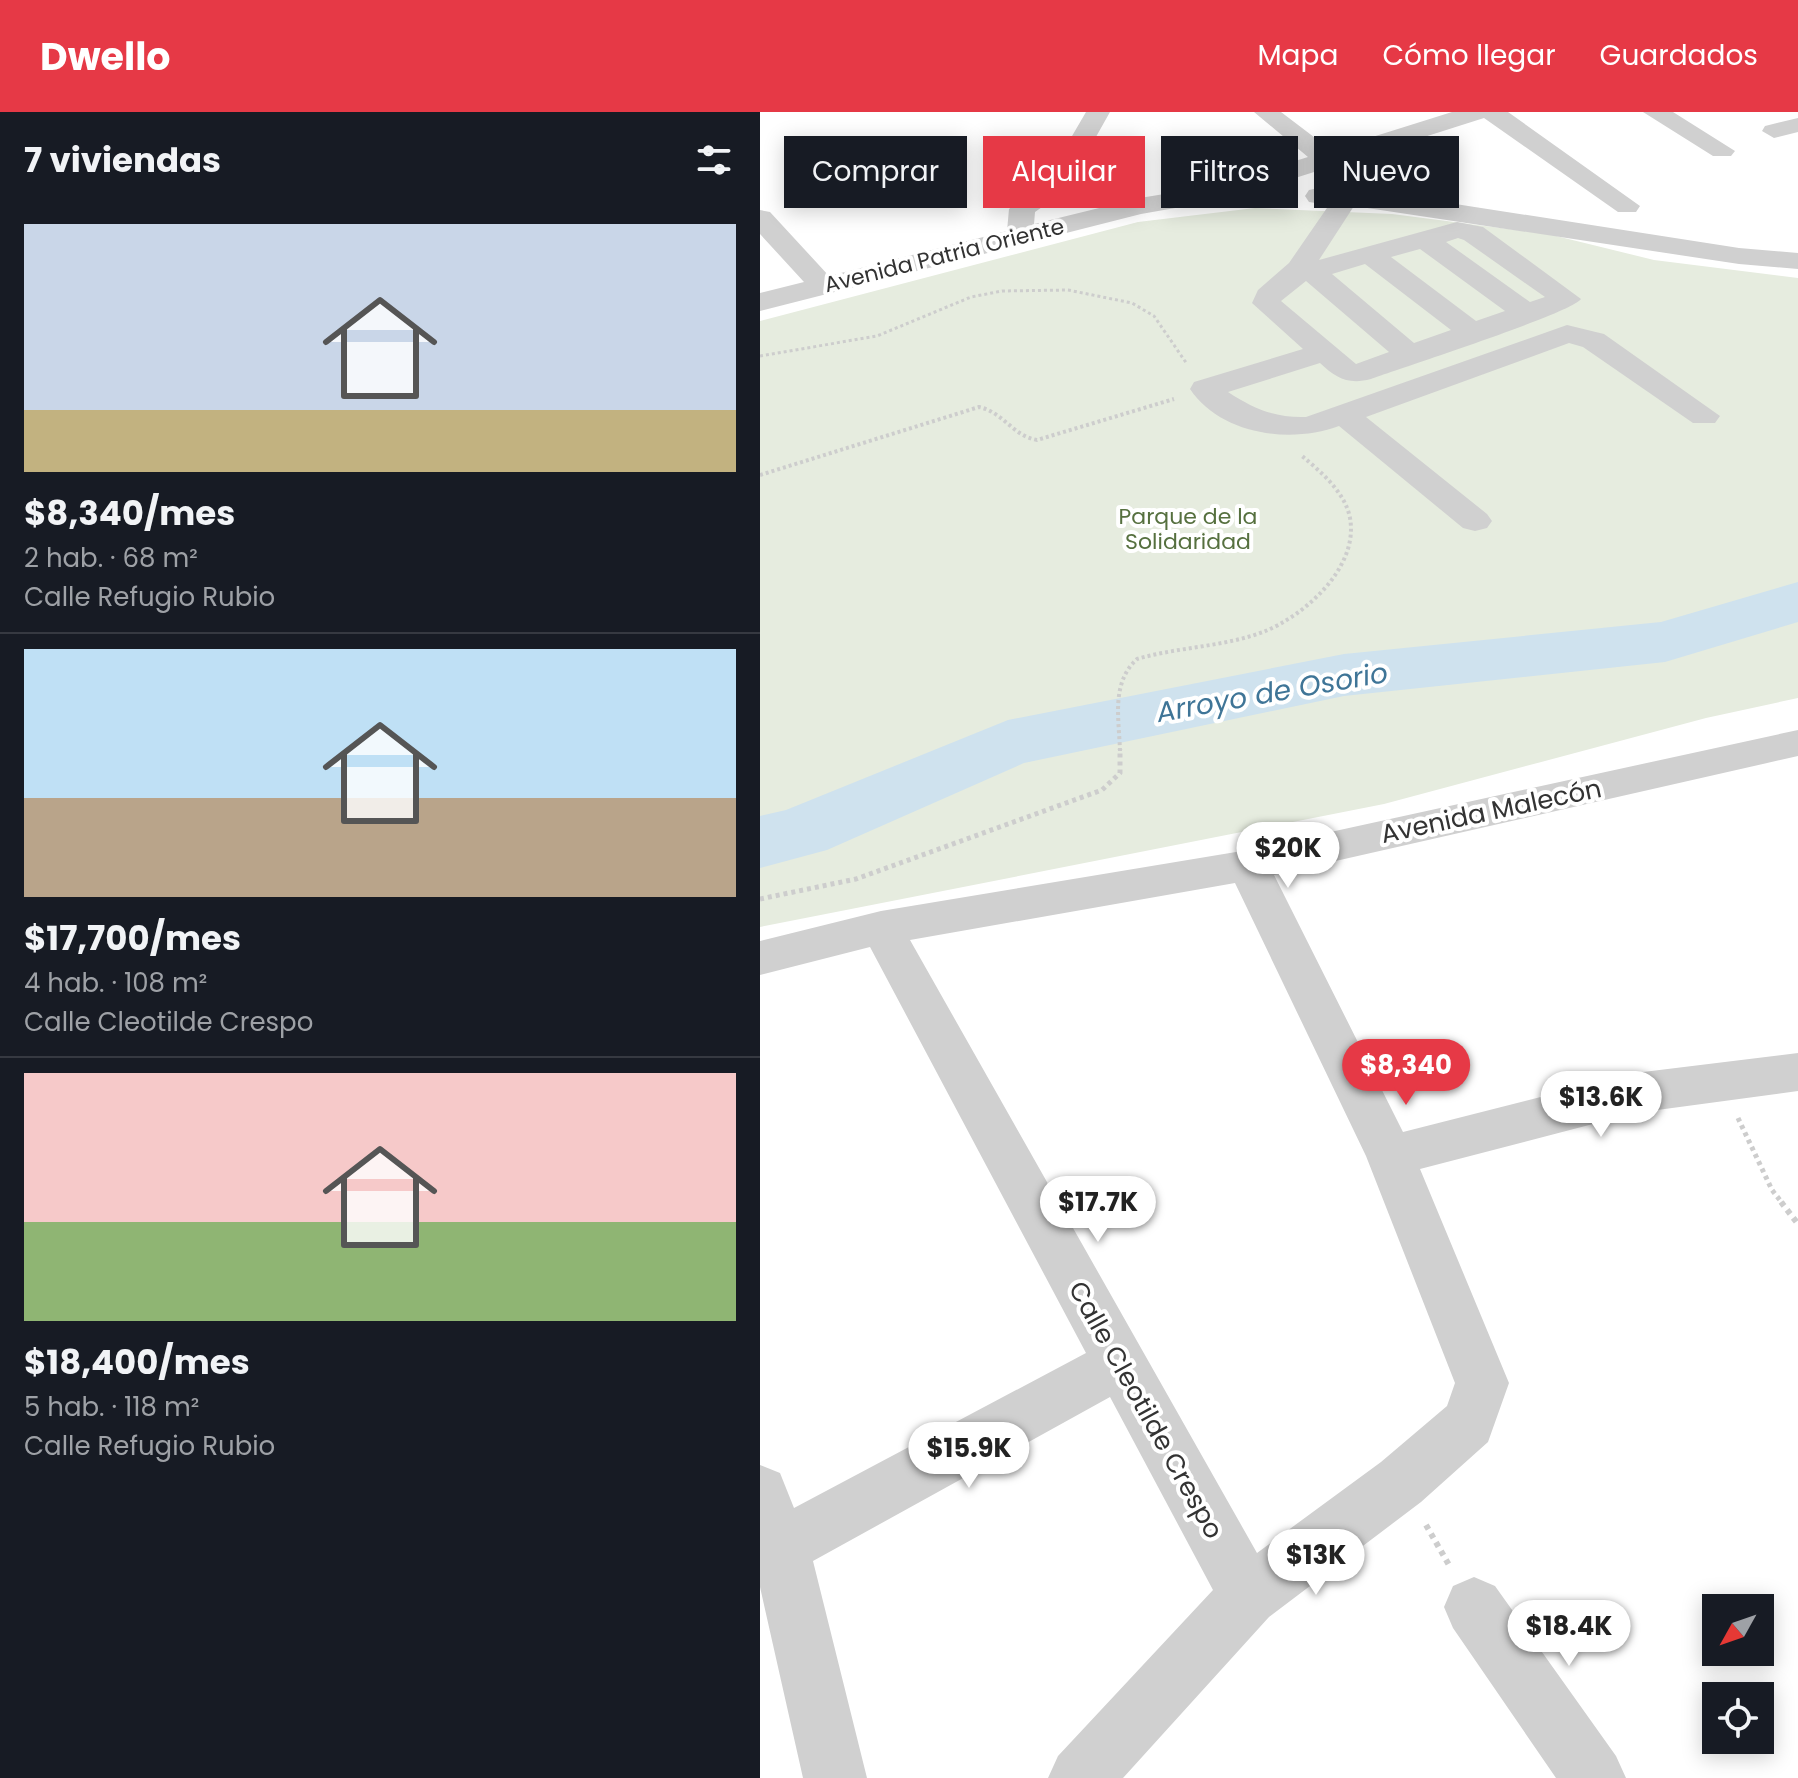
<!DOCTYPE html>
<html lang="es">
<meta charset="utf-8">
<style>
:root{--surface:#171b24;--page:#20242c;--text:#f1f3f6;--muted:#9ea1a6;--line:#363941;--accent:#e63946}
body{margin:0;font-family:Poppins,sans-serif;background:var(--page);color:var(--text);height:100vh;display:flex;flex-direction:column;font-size:30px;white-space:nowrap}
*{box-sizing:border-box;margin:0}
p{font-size:26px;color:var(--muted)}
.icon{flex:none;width:44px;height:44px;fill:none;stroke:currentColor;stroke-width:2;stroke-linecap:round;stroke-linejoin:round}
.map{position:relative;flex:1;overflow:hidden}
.panel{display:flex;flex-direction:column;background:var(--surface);width:760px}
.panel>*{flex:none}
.banner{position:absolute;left:24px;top:24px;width:760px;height:72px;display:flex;gap:16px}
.needle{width:52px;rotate:230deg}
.tools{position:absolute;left:942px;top:1482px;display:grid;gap:16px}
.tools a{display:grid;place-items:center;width:72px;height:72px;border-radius:0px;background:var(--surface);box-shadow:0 4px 20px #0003;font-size:40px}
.price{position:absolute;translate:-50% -68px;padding:0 18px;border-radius:28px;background:#fff;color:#222;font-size:26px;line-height:52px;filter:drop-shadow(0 2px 4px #0008)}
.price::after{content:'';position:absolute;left:50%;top:48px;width:24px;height:18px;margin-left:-12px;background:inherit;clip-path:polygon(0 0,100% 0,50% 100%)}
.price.current{background:var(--accent);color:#fff}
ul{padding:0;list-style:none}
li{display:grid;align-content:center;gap:16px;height:424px;padding:0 24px}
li+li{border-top:2px solid var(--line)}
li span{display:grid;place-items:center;height:248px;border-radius:0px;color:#555}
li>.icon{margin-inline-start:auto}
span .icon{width:144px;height:144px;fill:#fffc;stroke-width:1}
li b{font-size:34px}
h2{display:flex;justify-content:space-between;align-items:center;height:96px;padding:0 24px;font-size:34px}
.chip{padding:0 28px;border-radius:0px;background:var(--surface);box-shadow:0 4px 20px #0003;font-size:28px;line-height:72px}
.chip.current{background:var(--accent);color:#fff}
header{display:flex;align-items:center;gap:48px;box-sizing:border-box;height:112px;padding:0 40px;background:var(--accent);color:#fff}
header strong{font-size:38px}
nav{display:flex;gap:44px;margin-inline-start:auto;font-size:28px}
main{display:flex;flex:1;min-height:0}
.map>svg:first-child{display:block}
.green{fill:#e6ecdf}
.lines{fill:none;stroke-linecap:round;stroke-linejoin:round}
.river{fill:#cfe2ee;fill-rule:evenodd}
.path-far3{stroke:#cdcdcd;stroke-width:3;stroke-dasharray:3 3;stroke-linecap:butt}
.path-far2{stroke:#cdcdcd;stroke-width:4;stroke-dasharray:3 3;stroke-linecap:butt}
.path-far1{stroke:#cdcdcd;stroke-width:5;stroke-dasharray:4 4;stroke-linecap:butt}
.path{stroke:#cdcdcd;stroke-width:6;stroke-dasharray:5 5;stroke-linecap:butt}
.minor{fill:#d0d0d0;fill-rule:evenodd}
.labels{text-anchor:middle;stroke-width:8;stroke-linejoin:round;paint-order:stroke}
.far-street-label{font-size:22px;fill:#333;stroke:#fff}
.far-park-label{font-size:22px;fill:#56703f;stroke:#fff}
.street-label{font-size:26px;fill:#333;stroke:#fff}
.water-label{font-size:28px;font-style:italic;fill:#3f7597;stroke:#fff}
</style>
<header>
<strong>Dwello</strong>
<nav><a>Mapa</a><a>Cómo llegar</a><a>Guardados</a></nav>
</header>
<main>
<section class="panel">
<h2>7 viviendas<svg class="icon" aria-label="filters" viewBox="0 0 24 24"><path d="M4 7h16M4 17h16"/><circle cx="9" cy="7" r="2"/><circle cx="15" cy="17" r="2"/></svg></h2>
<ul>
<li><span style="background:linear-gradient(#c9d6e8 75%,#c2b280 0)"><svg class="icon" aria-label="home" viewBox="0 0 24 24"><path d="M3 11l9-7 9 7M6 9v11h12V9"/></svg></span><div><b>$8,340/mes</b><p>2 hab. · 68 m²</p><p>Calle Refugio Rubio</p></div></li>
<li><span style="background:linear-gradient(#bfe0f5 60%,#b9a48a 0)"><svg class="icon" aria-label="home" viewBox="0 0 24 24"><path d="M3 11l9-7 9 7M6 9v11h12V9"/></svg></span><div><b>$17,700/mes</b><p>4 hab. · 108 m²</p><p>Calle Cleotilde Crespo</p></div></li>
<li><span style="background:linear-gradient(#f6c9c9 60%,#8fb573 0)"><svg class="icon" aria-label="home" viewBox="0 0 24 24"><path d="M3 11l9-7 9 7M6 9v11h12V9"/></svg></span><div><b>$18,400/mes</b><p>5 hab. · 118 m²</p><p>Calle Refugio Rubio</p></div></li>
</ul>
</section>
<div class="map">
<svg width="1038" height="1666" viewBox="0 0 1038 1666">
<rect width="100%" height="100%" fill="#fff"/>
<path class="green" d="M495,96L632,102L788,122L894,148L1038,166V586L946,606L624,692L0,815V209L378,110Z"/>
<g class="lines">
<path class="river" d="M1038,470V510L905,550L584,584L264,651L67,738L0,756V704L26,698L248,608L584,542L901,510Z"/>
<path class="path-far3" d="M0,244L117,224L211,185L242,179L308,178L372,191L394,204L427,252"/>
<path class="path-far2" d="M0,363L219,295C243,300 253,324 277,328L414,287
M360,639C359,606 351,571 377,547C418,535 463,535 503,520C544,504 599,456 590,406C585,380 561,360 542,344"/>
<path class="path-far1" d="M0,787L96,767L342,678L360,661V637
M978,1006L1012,1078L1023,1092"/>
<path class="path" d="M1021,1090L1038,1112
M666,1413L689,1453"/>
<path class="minor" d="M326,0H350L306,78L275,100L274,112L380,86L459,73L548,45L494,0H521L571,38L692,0H748L880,94L876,100H858L724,6L472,86L381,102L0,199V181L44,170L0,122V98L10,100L69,164L247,119L249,97L287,67Z
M883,0H913L975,39L971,44H953Z
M1038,6V20L1014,26L1002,19L1005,14Z
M558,76L612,79L979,136L1038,141V157L979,152L594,94L559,148L697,110L723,115L821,187C812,201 641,256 611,267C588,273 576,266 560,251L468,280C494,297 515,306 546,305L807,213L844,222L960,304L955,311H933L823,235L809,231L606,305L727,402L732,409L727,416L715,419L703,416L579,314C531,332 461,323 430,277L434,270L543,237L492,191L498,178L529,151L569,93L549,90L545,84L549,78ZM698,126L704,128L785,185L770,190L686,130ZM660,137L745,199L716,209L631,145ZM605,152L691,218L654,231L572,162ZM546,169L629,240L596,252L521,189Z
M1038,618V644L514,763L643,1020L875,961L1038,941V979L875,1001L660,1057L749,1271L728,1330L661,1390L509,1505L363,1666H288L298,1644L453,1478L350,1285L53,1449L107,1666H43L0,1475V1353L20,1361L34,1396L326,1241L110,835L0,863V829L121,799L488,738ZM475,771L606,1044L695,1271L687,1294L621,1350L497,1441L150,828Z
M714,1465L735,1474L856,1644L866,1666H796L693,1516L684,1495L693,1474Z"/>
</g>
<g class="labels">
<g class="far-street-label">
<text transform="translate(184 143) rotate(-14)" y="8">Avenida Patria Oriente</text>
</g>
<g class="far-park-label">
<text x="428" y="412">Parque de la<tspan x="428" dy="25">Solidaridad</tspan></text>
</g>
<g class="street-label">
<text transform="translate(731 699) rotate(-12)" y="9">Avenida Malecón</text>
<text transform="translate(386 1298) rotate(61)" y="9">Calle Cleotilde Crespo</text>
</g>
<g class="water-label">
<text transform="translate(512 580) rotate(-10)" y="10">Arroyo de Osorio</text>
</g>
</g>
</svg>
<div class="tools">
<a><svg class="needle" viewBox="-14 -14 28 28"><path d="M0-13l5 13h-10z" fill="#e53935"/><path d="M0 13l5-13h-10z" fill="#9ea1a6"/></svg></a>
<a><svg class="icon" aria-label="locate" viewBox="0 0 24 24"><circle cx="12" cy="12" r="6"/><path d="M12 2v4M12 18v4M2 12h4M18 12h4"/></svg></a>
</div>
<b class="price" style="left:528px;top:778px">$20K</b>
<b class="price current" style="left:646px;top:995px">$8,340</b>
<b class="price" style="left:841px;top:1027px">$13.6K</b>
<b class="price" style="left:338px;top:1132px">$17.7K</b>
<b class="price" style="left:209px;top:1378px">$15.9K</b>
<b class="price" style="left:556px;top:1485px">$13K</b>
<b class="price" style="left:809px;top:1556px">$18.4K</b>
<div class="banner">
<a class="chip">Comprar</a>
<a class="chip current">Alquilar</a>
<a class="chip">Filtros</a>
<a class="chip">Nuevo</a>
</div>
</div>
</main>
